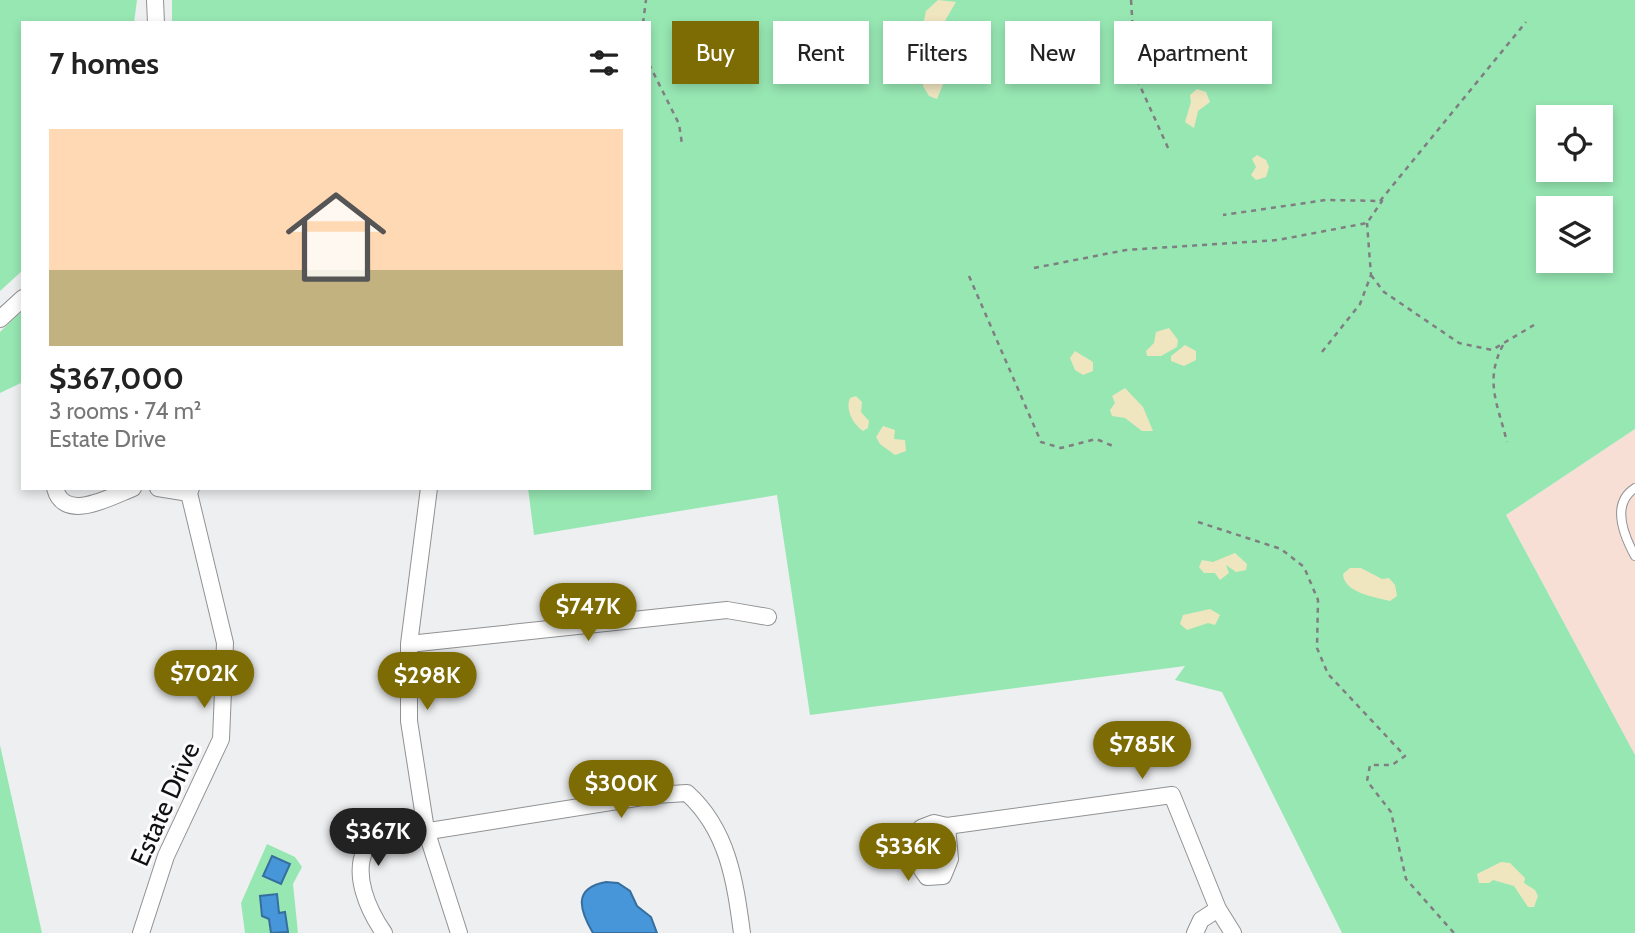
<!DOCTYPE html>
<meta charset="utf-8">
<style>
:root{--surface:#fff;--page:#f6f6f6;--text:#222;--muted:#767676;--accent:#7d6b03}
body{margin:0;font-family:Cabin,sans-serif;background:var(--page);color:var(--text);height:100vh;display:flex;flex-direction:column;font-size:26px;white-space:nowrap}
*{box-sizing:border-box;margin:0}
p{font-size:23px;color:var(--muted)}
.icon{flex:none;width:38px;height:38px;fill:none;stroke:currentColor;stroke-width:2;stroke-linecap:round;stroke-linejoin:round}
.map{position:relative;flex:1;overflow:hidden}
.side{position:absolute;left:21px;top:21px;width:630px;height:469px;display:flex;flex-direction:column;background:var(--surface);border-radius:0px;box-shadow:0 4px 10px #0003}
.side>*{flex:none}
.banner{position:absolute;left:672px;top:21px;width:665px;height:63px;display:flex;gap:14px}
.tools{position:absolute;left:1536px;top:105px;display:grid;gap:14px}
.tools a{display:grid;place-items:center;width:77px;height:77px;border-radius:0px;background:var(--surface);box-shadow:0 4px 10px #0003;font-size:35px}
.price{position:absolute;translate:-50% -60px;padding:0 16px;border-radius:24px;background:var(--accent);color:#fff;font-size:23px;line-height:46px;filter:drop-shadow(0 2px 4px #0008)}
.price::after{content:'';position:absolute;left:50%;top:42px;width:21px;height:16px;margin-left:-10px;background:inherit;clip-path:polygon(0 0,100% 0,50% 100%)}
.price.current{background:#222;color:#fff}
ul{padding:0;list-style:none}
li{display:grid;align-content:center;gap:14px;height:371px;padding:0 28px}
li span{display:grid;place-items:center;height:217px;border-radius:0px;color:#555}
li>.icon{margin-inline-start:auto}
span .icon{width:126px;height:126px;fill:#fffc;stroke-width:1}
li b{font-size:30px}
h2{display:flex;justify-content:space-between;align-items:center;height:84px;padding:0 28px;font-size:30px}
.tag{padding:0 24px;border-radius:0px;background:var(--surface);box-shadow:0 4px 10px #0003;font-size:24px;line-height:63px}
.tag.current{background:var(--accent);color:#fff}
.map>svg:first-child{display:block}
.commercial{fill:#f8dfd6}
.green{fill:#97e7b3;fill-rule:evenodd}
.sand{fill:#efe6c0}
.water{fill:#4796da;stroke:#366e9e;stroke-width:2}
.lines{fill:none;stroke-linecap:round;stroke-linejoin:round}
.lane-casing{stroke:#919293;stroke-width:10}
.street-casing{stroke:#919293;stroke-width:18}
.path{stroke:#7f7f81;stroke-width:2.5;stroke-dasharray:5 5;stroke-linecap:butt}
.lane{stroke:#fff;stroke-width:8}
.street{stroke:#fff;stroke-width:16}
.labels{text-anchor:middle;stroke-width:6;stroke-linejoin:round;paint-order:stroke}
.street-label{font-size:26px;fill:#101011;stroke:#fcfcfe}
</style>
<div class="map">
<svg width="1635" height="933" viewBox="0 0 1635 933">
<rect width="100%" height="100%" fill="#eeeff1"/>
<path class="commercial" d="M1635,429V755L1506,515Z"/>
<path class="green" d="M0,0H137L134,23H23V270L0,291Z
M172,0H1635V429L1506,515L1635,755V933H1342L1222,692L1175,680L1185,666L810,715L777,495L534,535L528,488H649V23H172ZM1549,117H1601V170H1549ZM1549,208H1601V261H1549Z
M23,310V382L0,393V332Z
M0,745L42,933H0Z
M267,844L295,857L302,867L293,884L298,933H245L241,903Z"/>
<path class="sand" d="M938,0L956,2L946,19L940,38L925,47L920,38L926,11Z
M922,60L929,61L931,66L937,60L943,69L939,78L944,82L937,99L929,96L923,86Z
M1197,89L1206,92L1210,102L1198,111L1194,128L1185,122L1191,102L1190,95Z
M1257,155L1266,160L1269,167L1266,177L1256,180L1251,175L1256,167L1252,159Z
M1169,328L1178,340L1177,347L1161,356H1147L1146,351L1154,343L1156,332Z
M1185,345L1196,351V360L1184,366L1171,361V356Z
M1075,351L1093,362V371L1083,375L1075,370L1070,358Z
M1125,388L1143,407L1153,431H1142L1125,418L1112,416L1110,410L1115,403L1112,396Z
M856,396L862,402L861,412L869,421L868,428L863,431C853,424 845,410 850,398Z
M883,426L895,430L894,439L905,440L906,451L895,455L880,444L876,437Z
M1235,553L1247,564L1246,570L1236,572L1226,565L1229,573L1220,580L1215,573H1204L1199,567L1202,560L1213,562Z
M1350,568H1361L1382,579L1389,578L1395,585L1397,596L1390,601C1375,597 1344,593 1343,574Z
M1210,609L1220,615L1215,625L1208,623L1187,630L1180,624L1183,615Z
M1501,862L1510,863L1525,878L1524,883L1535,890L1538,896L1534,907H1528L1514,886L1493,880L1489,883H1479L1477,874Z"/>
<path class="water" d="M272,856L290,864L281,884L263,876Z
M606,882L618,883L630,891L637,906L651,917L657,933H593C579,909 573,888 606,882Z
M277,894L279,913L285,912L288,932L271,933L269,919L262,916L260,896Z"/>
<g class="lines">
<g class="lane-casing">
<path id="lane" d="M1635,488C1610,504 1624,536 1635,556"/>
</g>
<g class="street-casing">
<path id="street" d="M155,0L156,23
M0,319L23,298
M55,488C64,524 112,496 133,488
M158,488L189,493
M429,488L409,644V721L426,830L459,933
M409,644L727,610L768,617
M947,826L950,859L943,876L927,877C914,861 913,847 921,828L934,823L947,826L1172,795L1218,909L1233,933
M141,933L166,856L221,739L225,643L189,493L191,488
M384,933C368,910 352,874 366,848L379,839L655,795L687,793C728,830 735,881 742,933
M1195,933L1201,920L1218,909"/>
</g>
<path class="path" d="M1131,0L1136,77L1169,150
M643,23L646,0
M649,64L679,124L682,144
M1380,201L1526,22
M1034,268L1126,250L1278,240L1367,223L1382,201L1326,200L1223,215
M1371,275L1384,292L1459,343L1492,350L1534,325
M969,276L1041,442L1061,448L1096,439L1113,446
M1503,345C1484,381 1498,405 1507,442
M1322,352L1360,304L1371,275L1367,223
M1198,522L1281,549L1304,567L1318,600L1317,648L1328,674L1405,756L1392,765H1370L1367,781L1391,812L1406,879L1454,933"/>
<use href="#lane" class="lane"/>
<use href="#street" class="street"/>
</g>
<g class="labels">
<g class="street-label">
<text transform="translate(165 804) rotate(-66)" y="9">Estate Drive</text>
</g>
</g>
</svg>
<div class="tools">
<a><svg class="icon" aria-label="locate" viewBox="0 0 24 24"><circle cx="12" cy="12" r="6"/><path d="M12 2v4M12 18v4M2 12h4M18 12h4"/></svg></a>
<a><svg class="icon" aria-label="layers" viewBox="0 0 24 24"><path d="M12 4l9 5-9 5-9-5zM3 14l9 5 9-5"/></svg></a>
</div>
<b class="price" style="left:588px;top:643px">$747K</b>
<b class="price" style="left:204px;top:710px">$702K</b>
<b class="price" style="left:427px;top:712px">$298K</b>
<b class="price" style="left:1142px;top:781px">$785K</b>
<b class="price" style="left:621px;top:820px">$300K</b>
<b class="price current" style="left:378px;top:868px">$367K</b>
<b class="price" style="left:908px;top:883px">$336K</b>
<div class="banner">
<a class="tag current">Buy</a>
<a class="tag">Rent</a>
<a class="tag">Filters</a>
<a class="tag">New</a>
<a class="tag">Apartment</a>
</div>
<section class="side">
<h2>7 homes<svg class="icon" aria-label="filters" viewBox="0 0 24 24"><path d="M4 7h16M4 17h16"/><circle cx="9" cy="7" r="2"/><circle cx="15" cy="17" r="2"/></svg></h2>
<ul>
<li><span style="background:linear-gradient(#ffd9b3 65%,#c2b280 0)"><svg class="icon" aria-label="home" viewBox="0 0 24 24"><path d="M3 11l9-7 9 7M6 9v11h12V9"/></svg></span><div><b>$367,000</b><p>3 rooms · 74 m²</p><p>Estate Drive</p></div></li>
</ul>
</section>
</div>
